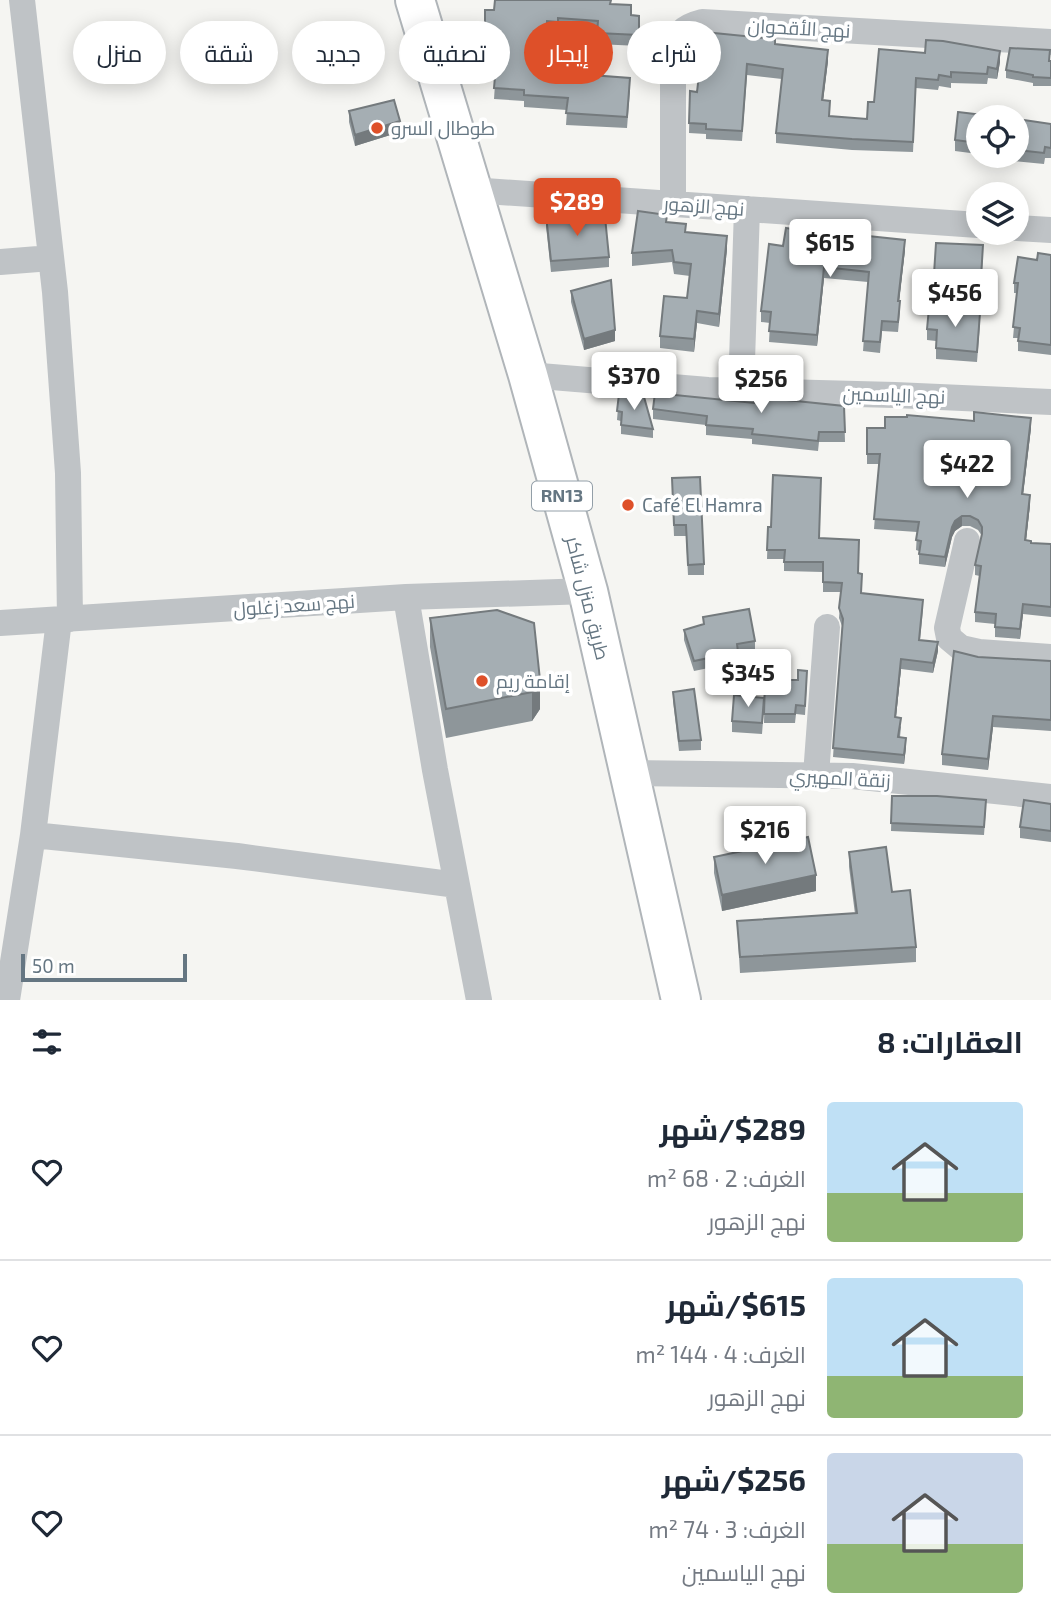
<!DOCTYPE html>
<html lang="ar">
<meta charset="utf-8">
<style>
:root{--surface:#fff;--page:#f6f6f7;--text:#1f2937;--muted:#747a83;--line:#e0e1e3;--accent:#de5029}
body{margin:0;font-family:"Exo 2",Cairo,sans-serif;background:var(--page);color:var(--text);direction:rtl;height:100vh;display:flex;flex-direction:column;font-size:26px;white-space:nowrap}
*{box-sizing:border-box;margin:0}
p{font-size:23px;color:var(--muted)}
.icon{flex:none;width:38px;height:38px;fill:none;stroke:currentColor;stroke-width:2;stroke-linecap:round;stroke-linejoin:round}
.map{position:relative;height:1000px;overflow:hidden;direction:ltr}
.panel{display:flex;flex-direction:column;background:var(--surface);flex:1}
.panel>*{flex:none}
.hud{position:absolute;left:21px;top:21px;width:700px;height:63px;direction:rtl;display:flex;gap:14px}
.controls{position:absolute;left:966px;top:105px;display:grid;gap:14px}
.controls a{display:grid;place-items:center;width:63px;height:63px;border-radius:50%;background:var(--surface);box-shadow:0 4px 18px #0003;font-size:35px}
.scale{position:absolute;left:21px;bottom:18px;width:166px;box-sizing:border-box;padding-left:7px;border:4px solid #657682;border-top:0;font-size:19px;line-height:24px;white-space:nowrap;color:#657682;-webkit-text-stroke:5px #fff;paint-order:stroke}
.price{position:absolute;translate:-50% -60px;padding:0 16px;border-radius:7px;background:#fff;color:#222;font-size:23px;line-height:46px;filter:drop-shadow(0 2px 4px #0008)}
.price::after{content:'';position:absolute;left:50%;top:42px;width:21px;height:16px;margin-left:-10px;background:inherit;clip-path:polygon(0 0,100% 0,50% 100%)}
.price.active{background:var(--accent);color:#fff}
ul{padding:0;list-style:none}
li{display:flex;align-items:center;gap:21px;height:175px;padding:0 28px}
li+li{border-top:2px solid var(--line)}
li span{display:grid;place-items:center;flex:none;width:196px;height:140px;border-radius:7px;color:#555}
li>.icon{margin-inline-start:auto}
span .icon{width:84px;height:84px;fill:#fffc;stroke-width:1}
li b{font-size:30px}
h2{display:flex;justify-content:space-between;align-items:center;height:84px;padding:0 28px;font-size:30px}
.pill{padding:0 24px;border-radius:32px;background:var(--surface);box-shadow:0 4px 18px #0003;font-size:24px;line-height:63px}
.pill.active{background:var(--accent);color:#fff}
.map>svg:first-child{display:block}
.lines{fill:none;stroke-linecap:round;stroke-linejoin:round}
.primary-casing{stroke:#b0b5b9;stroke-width:42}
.street{stroke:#bfc3c6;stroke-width:26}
.primary{stroke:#fff;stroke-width:38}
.wall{fill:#8e969a}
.shaded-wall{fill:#747a7d}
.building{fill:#a5aeb3;stroke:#747a7d;stroke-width:2}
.poi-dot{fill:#de5029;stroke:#fff;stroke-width:2.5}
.labels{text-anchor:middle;stroke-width:7;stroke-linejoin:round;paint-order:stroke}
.shield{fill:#fff;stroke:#939fa8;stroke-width:2}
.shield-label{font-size:18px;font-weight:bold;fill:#657682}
.street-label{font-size:19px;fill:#657682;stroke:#fff}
.poi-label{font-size:19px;fill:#657682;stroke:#fff;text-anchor:start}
</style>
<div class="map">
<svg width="1051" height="1000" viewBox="0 0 1051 1000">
<rect width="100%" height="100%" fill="#f5f5f2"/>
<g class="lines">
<g class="primary-casing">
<path id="primary" d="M415,0L528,375L588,591L681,1000"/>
</g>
<path class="street" d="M22,0L55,292L68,473L70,619
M471,190L978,225
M673,204V52C680,32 682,27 702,22L1051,42
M1017,228L1051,230
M0,262L51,258
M528,375L708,390L895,395L1051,402
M741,391L747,209
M967,541L947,628L949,638L961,648L979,652L1051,657
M406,597L435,770L479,1000
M0,623L406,597L588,591
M629,773L852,776L1051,797
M816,775L827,627
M33,835L237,856L457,885
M7,1000L33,835L59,620"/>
<use href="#primary" class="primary"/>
</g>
<path class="wall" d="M611,4L631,15L639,16V46L597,44V32L558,30V33L547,32L545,62L551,72L630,90L627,128L566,125L567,110L524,107V101L494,99L497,54H487V46H485V10Z
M775,44L828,61L823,100L830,116L867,119L874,102L879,49L1000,62L997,79L988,78L987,84L951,83V88L939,86L938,90L916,88L913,152L852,150L776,143V133L782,79L747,75L742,141L706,139V134L689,133L690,91L697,92Z
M1050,61H1051V86H1033V83L1006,78V70Z
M349,111L400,132L355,146L349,122Z
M978,117V154L955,151V140Z
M1017,119L1051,124V158H1045L1044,164L1002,160V157L995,156H1017Z
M546,215L576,219L609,257V267L551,272L546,226Z
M667,222L686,232L727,249L719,327L697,323L694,352L660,348V336L687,298L690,276L674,274L672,262L632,266V253Z
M783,246L905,250L899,301L900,312L898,332L882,331L880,353L863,351L868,282L824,278L817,346L769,342L770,323L761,322V311Z
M1051,255V355L1018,351V338H1013L1017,293H1014V283L1037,260Z
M983,256L981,287L934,285V274Z
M571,291L615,341L584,350L571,302Z
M980,324L977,362L936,359V341L927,340V329Z
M619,394L653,429V438L621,434V421L617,420Z
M754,403L844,406L845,442H819L818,451L752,444V439L706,435V425L653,419V409Z
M867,428H1031L1023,494L1030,505L1026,540L1031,543L1051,544V617L1023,614L1020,639L995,637V624L975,622V612L980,576L975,575V565L982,536L978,530L970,526H962L955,531L952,537L945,567L919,564V551L916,550L917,532L874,529L879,464H867Z
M672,489L704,564V575H688L686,536H674Z
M768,527L820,538L858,573L861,593L923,609L920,640L938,651L933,673L901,669L896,717L901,727L900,737L906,747L904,764L833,757L842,626L839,618L841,592H823V572L784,571V559H767Z
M497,610L540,709L532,721L446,738L430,647V618Z
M703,617L755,641V650L738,654V662L694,671L684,640V630L703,625Z
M978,657L1051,661V731L993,727L988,770L942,765V754Z
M765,680H807L805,715L796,714L795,723H764Z
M673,692L701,740V750L679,751L673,701Z
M764,708L762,734L732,732V721Z
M892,796L986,808L984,835L891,831Z
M1051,804V842L1020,838V827Z
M849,852L892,892L916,947V962L740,973L737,921L855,914L849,867Z
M714,857L816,891L722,911L714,873Z"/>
<path class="shaded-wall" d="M828,50V61L822,110V100Z
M1000,51V62L997,79V69Z
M400,121V132L355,146V135Z
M727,236V249L719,327V314Z
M905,240V250L898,312V301Z
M824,267V278L817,346V335Z
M697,311V323L694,352V339Z
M615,330V341L584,350V339Z
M1031,418V428L1022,504V494Z
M1030,495V505L1025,550V540Z
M962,516V526L955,531L952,537L945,567V557L952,527L955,521Z
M1023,604V614L1020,639V629Z
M938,642V651L933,673V663Z
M901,659V669L895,726V717Z
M540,680V709L532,721V692Z
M993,716V727L988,770V759Z
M906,738V747L904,764V755Z
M816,875V891L722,911V895Z"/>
<path class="building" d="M495,0H611L610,4L631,5V15L639,16V35L597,33L598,21L558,18V22L547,21L545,62L551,63V72L630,78L627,117L566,113L568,98L524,95V90L494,88L498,43H487V34H485V10H494Z
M704,32L775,39V44L828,50L822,100L830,101L829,116L867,119L868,102H874L879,49L925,53L926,40L943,41L1000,51L997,69L988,67L987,74L951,72V77L939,75L938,80L916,78L913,142L852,139L776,133L783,69L747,64L742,131L706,129V124L689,123L690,91L697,92Z
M1010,48L1050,50L1049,61H1051V78L1033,77V75L1006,70Z
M394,100L400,121L355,135L349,111Z
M958,112L1000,117H978V143L955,140Z
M1017,119L1051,124V148L1045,147L1044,153L1017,150Z
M638,211L667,215L666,222L686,224L685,232L727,236L719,314L697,311L694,339L660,336L664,296L687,298L691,264L674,262L672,250L632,253Z
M575,214L576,219L605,217L609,257L551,261L546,215Z
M786,228L831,235V232L905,240L898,301H900L898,322L882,321L880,342L863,341L869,272L824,267L817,335L769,331L771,312L761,311L769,244L783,246Z
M936,243L983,245L981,277L934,274Z
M1038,253L1051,255V345L1018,341L1020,328L1013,327L1018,283H1014L1018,257L1037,260Z
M611,280L615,330L584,339L571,291Z
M929,308L980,313L977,352L936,348L937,330L927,329Z
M655,393L754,403L756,397L844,406L845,432H819L818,441L752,434L753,429L706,425L707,416L653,409Z
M619,394L644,397L653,429L621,425L622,412L617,411Z
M974,412L1031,418L1022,494L1030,495L1025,540L1031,541V543L1051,544V607L1023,604L1020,629L995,627L996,614L975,612L981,566L975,565L982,534V527L978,520L970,516H962L955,521L952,527L945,557L919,554L921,541L916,540L919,522L874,519L880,454H867V428H885V417H907V415L974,421Z
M773,475L821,478L819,538L859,540L858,573L862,574L861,593L923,600L919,640L938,642L933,663L901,659L895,717L901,718L898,737L906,738L904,755L833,748L843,619L839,608L842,583L823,582V562H784L785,550H767L768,527H771Z
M700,477L704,564L688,565L686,525H674L672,478Z
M749,609L755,641L737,644L738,652L694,661L684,630L704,624L703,617Z
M497,610L534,623L540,680L532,692L446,709L430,618Z
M954,651L978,657L1051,661V720L993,716L988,759L942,754Z
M798,670L807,671L805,706L796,705L795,714H764L765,680H798Z
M694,689L701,740L679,741L673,692Z
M734,695L764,698L762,723L732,721Z
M892,796H937L986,800L984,827L891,823Z
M1024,800L1051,804V831L1020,827Z
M808,837L816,875L722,895L714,857Z
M886,847L892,892L910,890L916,947L740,957L737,921L857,913L849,852Z"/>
<g class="poi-dot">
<circle cx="377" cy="128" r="7"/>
<circle cx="628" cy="505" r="7"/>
<circle cx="482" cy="681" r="7"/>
</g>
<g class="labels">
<rect class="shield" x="532" y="481.5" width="60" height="29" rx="5"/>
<g class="shield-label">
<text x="562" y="502">RN13</text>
</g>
<g class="street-label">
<text transform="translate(799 28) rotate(3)" y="7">نهج الأقحوان</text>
<text transform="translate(704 206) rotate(4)" y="7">نهج الزهور</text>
<text transform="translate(894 395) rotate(2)" y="7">نهج الياسمين</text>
<text transform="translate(588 598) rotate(76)" y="7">طريق منزل شاكر</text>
<text transform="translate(294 605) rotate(-4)" y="7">نهج سعد زغلول</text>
<text transform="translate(840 778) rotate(3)" y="7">زنقة المهيري</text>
</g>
<g class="poi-label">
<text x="391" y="135">طوطال السرو</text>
<text x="642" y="512">Café El Hamra</text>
<text x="496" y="688">إقامة ريم</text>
</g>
</g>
</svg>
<div class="controls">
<a><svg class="icon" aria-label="locate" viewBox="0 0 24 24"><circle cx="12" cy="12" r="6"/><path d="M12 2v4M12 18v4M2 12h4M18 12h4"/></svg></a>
<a><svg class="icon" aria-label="layers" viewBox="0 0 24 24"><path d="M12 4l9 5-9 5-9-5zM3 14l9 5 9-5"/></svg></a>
</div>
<div class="scale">50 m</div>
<b class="price active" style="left:577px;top:238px">$289</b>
<b class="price" style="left:830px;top:279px">$615</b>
<b class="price" style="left:955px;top:329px">$456</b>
<b class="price" style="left:634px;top:412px">$370</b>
<b class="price" style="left:761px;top:415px">$256</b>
<b class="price" style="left:967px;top:500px">$422</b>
<b class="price" style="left:748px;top:709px">$345</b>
<b class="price" style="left:765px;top:866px">$216</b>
<div class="hud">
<a class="pill">شراء</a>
<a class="pill active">إيجار</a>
<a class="pill">تصفية</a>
<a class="pill">جديد</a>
<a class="pill">شقة</a>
<a class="pill">منزل</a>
</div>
</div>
<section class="panel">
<h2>العقارات: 8<svg class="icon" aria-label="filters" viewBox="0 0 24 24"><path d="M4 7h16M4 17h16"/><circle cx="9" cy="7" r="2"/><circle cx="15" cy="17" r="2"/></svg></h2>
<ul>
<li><span style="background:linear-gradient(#bfe0f5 65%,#8fb573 0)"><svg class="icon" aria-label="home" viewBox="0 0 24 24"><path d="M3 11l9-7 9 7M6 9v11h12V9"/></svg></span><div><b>$289/شهر</b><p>الغرف: 2 · 68 m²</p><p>نهج الزهور</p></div><svg class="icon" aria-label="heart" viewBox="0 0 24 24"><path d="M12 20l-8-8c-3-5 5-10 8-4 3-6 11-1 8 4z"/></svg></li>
<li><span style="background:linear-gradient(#bfe0f5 70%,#8fb573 0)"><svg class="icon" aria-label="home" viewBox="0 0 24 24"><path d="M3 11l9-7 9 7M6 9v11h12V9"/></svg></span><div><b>$615/شهر</b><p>الغرف: 4 · 144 m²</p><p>نهج الزهور</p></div><svg class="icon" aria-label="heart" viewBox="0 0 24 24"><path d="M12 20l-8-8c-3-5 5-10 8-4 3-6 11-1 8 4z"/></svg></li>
<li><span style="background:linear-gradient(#c9d6e8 65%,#8fb573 0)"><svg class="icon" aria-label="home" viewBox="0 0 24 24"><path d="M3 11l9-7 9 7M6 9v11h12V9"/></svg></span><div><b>$256/شهر</b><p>الغرف: 3 · 74 m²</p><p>نهج الياسمين</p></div><svg class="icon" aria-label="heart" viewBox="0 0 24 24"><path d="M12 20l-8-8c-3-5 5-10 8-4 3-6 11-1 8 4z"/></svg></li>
</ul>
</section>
